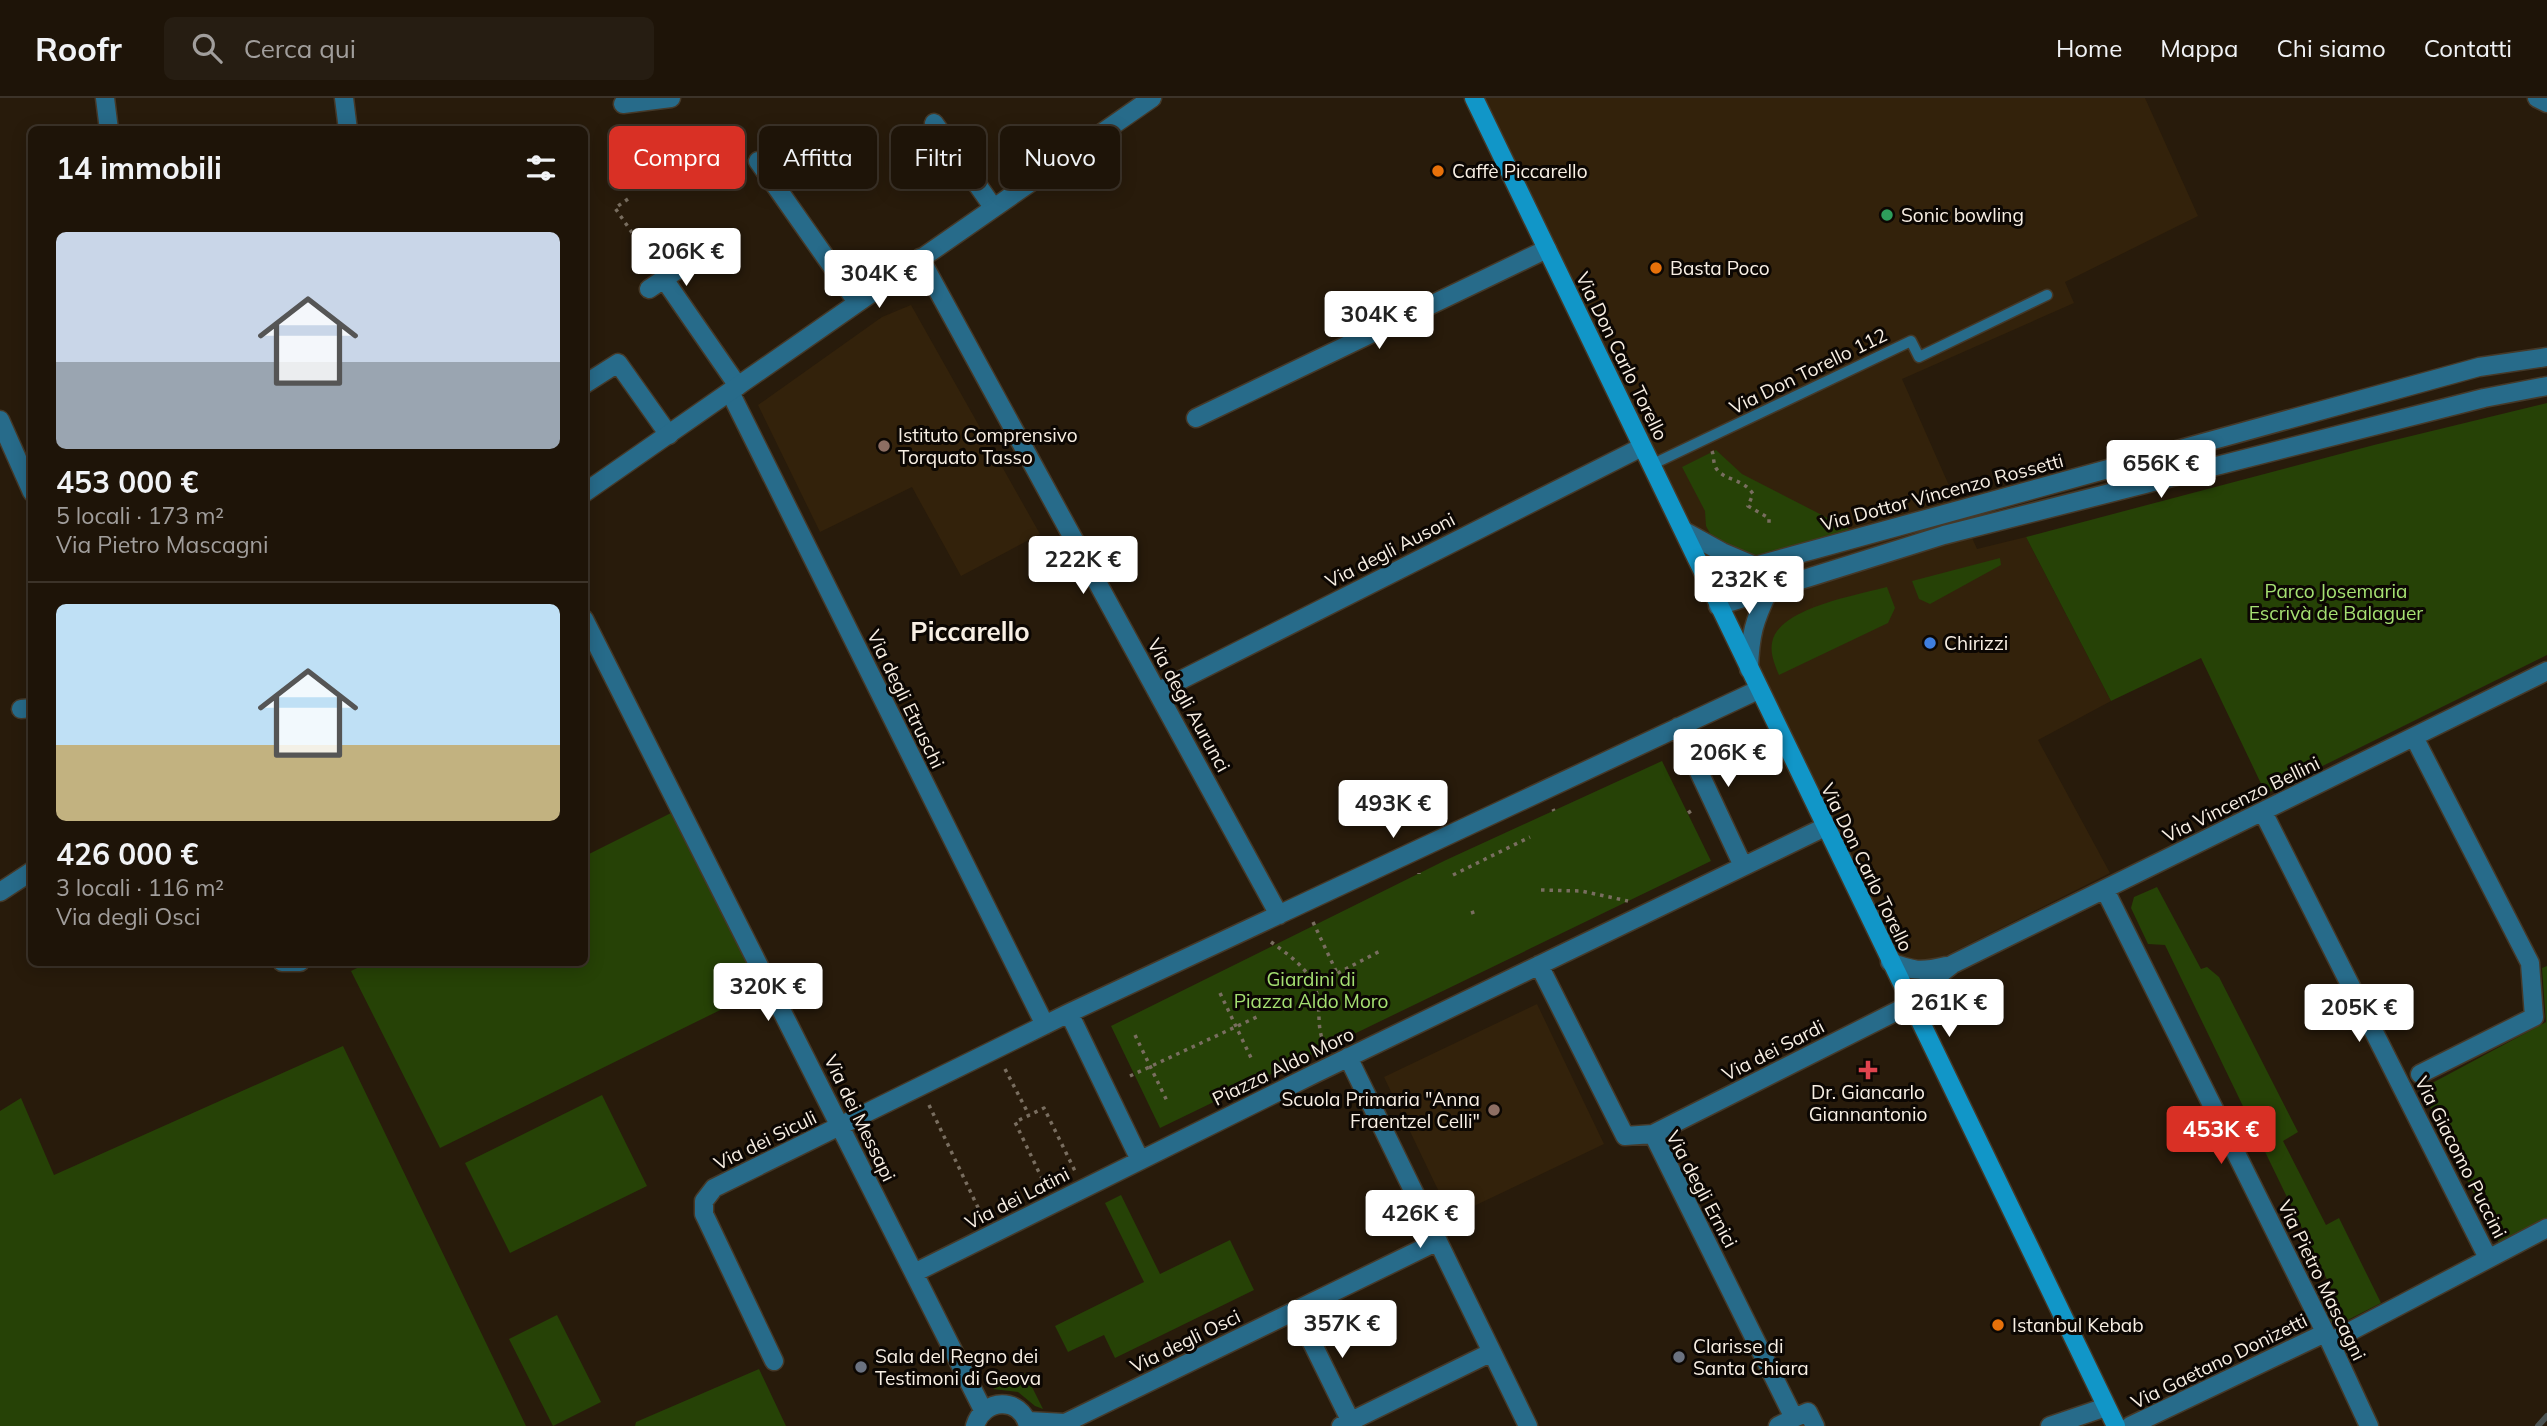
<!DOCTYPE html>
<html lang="it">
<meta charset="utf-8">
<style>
:root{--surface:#1e1408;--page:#261d12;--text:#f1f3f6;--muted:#a19e9c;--line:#3c3329;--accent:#d93025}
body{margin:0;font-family:Mulish,sans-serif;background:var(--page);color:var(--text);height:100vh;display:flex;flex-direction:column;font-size:26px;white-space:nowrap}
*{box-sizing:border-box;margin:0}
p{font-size:23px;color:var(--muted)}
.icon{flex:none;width:38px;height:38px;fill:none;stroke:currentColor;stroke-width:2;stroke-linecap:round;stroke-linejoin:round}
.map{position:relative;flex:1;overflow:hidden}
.side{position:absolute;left:28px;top:28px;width:560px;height:840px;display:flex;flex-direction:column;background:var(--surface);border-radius:10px;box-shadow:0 4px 18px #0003,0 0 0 2px var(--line)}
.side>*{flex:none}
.banner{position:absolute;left:609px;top:28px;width:665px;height:63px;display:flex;gap:14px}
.price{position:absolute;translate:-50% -60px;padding:0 16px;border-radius:7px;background:#fff;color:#222;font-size:23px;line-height:46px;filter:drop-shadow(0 2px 4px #0008)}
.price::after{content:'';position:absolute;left:50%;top:42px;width:21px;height:16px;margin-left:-10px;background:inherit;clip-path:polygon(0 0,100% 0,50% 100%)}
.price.active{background:var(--accent);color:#fff}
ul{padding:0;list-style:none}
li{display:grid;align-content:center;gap:14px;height:371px;padding:0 28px}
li+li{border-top:2px solid var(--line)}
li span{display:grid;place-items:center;height:217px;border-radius:10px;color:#555}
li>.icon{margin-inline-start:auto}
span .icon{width:126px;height:126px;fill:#fffc;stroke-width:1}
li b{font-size:30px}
h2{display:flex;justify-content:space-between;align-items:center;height:84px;padding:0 28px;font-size:30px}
.chip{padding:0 24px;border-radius:10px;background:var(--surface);box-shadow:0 4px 18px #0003,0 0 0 2px var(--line);font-size:24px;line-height:63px}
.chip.active{background:var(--accent);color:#fff}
header{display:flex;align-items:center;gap:42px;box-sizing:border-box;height:98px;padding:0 35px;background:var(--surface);border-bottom:2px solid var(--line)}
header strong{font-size:33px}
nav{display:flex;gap:38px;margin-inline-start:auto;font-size:24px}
.search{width:490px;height:63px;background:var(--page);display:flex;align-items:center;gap:18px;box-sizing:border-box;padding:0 24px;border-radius:10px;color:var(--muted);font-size:26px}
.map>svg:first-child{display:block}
.built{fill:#33220b}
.green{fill:#264206}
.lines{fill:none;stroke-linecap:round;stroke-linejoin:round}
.stream{stroke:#4b5252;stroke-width:6}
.service-casing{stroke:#453929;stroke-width:13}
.minor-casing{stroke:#453929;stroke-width:21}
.tertiary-casing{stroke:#453929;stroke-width:21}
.secondary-casing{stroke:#453929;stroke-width:21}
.path{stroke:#796e60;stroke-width:3.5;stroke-dasharray:3.5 5;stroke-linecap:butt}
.service{stroke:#276b8a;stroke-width:10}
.minor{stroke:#276b8a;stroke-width:18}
.tertiary{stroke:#276b8a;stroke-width:18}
.secondary{stroke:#1196c8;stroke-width:18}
.food-dot{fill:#e8710a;stroke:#0c0703;stroke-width:2.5}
.leisure-dot{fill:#2e9e5b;stroke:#0c0703;stroke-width:2.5}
.education-dot{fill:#8d6e63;stroke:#0c0703;stroke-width:2.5}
.shop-dot{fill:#3f7fe0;stroke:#0c0703;stroke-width:2.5}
.health-dot{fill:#e0444e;stroke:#0c0703;stroke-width:2.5}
.worship-dot{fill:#6b7280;stroke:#0c0703;stroke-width:2.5}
.labels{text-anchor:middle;stroke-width:6;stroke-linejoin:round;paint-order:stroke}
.poi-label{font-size:19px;fill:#f8efe4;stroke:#0c0703;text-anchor:start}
.street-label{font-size:19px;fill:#f8efe4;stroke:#0c0703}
.park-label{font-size:19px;fill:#a5e072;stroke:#0c0703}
.district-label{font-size:26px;font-weight:bold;fill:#f8efe4;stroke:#0c0703}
</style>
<header>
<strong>Roofr</strong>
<div class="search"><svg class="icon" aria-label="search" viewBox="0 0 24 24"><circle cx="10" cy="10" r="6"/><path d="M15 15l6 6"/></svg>Cerca qui</div>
<nav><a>Home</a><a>Mappa</a><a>Chi siamo</a><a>Contatti</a></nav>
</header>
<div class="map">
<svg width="2547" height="1328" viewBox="0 0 2547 1328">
<rect width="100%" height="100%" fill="#281b0b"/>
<path class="built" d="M1479,0H2145L2198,118L2065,184L2074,205L1902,281L1977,451L2026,439L2111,603L2038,642L2110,775L1905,878Z
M911,207L1040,436L961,478L912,389L820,434L758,307L882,219Z
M1537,906L1604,1046L1451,1119L1384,979Z"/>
<path class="green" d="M2547,305V557L2266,696L2201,560L2111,603L2026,439L2374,347Z
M1716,352L1742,376L1853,433L1755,466L1714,443L1706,428L1705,413L1682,369Z
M2000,460L2001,467L1930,506L1919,501L1912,483Z
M1887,489L1895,510L1888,525L1779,577C1775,567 1770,556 1772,545C1777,510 1858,497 1887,489Z
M1662,663L1711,763L1160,1030L1111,928L1446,762Z
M679,711L767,889L440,1050L351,873L369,864H584L585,758Z
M2157,789L2201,871L2207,869L2219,879L2298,1034L2283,1043L2326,1127L2339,1120L2381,1205L2338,1227L2332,1225L2322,1203L2331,1190L2165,847L2148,846L2131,810L2134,799Z
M2547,868V1121L2499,1145L2421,991L2546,924L2542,870Z
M343,948L526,1328H0V1013L21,1000L54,1077Z
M602,997L647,1088L510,1155L465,1065Z
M1121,1097L1160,1176L1230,1142L1254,1192L1115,1260L1104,1237L1068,1254L1055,1228L1144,1184L1105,1105Z
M557,1217L601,1304L553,1328L509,1241Z
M759,1271L786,1328H635L636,1324Z
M1025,1275L1043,1311L1035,1308L1018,1294L993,1291Z"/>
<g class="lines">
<path class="stream" d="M2538,1328L2547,1318"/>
<g class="service-casing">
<path id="service" d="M1651,367L1911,243L1919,259L2047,197"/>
</g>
<g class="minor-casing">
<path id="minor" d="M105,0L109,32
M344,0L348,32
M2537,0L2547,5
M623,6L671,0
M934,25L993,109
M758,63L857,204
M920,160L1279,817
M664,181L738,288
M649,191L701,156
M585,286L618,265L669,337
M730,294L1045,927
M1196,320L1547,151
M0,322L32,394
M584,521L983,1312
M1157,594L1642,349
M21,611L32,610
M1678,629L1743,768
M2414,639L2530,865L2534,919L2420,976
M2263,714L2488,1160
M2105,792L2330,1244L2369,1328
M282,864H300
M1890,864C1913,873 1921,874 1946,868
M1539,867L1625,1038L1653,1036L1794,1320L1778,1328
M1069,915L1140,1062
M1348,959L1528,1328
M1653,1036L1911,906L1925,888L1953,866L2547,573
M914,1175L1314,976L1825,729
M1296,1212L1353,1328
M2330,1244L2547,1130
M774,1263L704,1116V1103L714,1090L1069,915L1758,592
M1794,1320L1808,1314L1815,1328
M1028,1323L1065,1325
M975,1328C983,1300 1021,1298 1028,1328
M1059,1328L1438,1143
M1341,1328L1492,1254
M2050,1328L2106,1309
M2130,1328L2325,1235"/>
</g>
<g class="tertiary-casing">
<path id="tertiary" d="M584,395L1152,0
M1684,433L1722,454L1755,468
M1707,484L1755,468L2479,269L2547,259
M1718,508L1944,437L2484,300L2547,288
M1749,571C1750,537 1754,523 1769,492
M0,794L32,773"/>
</g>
<g class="secondary-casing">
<path id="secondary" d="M1474,0L2116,1328"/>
</g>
<path class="path" d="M628,101L615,110L655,168
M1712,353C1714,358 1713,365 1716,370C1724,383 1743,380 1753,396L1748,408L1769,420V425
M1553,711L1554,713
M1688,715L1691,713
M1419,775V776
M1453,777L1530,739
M1541,792L1581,793L1628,803
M1471,815L1477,813
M1313,824L1337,875
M1271,844C1292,859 1316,876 1318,903C1320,922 1317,934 1327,952
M1315,887L1382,852
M1220,895L1253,964
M1135,937L1167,1003
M1005,971L1029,1017
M1130,978L1259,918
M929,1007L983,1120
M1046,1089L1015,1024L1044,1010L1076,1075"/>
<use href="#service" class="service"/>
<use href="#minor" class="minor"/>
<use href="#tertiary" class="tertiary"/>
<use href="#secondary" class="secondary"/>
</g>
<g class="food-dot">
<circle cx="1438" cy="73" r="7"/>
<circle cx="1656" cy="170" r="7"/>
<circle cx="1998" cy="1227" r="7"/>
</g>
<circle class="leisure-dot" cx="1887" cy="117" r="7"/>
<g class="education-dot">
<circle cx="884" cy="348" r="7"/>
<circle cx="1494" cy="1012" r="7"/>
</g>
<circle class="shop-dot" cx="1930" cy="545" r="7"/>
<path class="health-dot" d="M1864.5 961.5h7v7h7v7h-7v7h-7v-7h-7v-7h7z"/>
<g class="worship-dot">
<circle cx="1679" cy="1259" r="7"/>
<circle cx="861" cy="1269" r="7"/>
</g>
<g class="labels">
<g class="poi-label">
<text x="1452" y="80">Caffè Piccarello</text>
<text x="1901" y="124">Sonic bowling</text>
<text x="1670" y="177">Basta Poco</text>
<text x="898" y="344">Istituto Comprensivo<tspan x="898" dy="22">Torquato Tasso</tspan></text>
<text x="1944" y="552">Chirizzi</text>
<text x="1868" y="1001" text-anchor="middle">Dr. Giancarlo<tspan x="1868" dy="22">Giannantonio</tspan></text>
<text x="1480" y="1008" text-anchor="end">Scuola Primaria "Anna<tspan x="1480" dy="22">Fraentzel Celli"</tspan></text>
<text x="2012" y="1234">Istanbul Kebab</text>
<text x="1693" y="1255">Clarisse di<tspan x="1693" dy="22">Santa Chiara</tspan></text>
<text x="875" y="1265">Sala del Regno dei<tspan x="875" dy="22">Testimoni di Geova</tspan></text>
</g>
<g class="street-label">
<text transform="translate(1622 258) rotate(64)" y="7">Via Don Carlo Torello</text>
<text transform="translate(1808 273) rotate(-26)" y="7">Via Don Torello 112</text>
<text transform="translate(1942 394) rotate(-15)" y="7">Via Dottor Vincenzo Rossetti</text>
<text transform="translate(1390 452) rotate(-27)" y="7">Via degli Ausoni</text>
<text transform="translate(906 601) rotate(64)" y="7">Via degli Etruschi</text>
<text transform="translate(1189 607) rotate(61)" y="7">Via degli Aurunci</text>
<text transform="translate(2241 701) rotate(-26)" y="7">Via Vincenzo Bellini</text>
<text transform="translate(1867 769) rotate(64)" y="7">Via Don Carlo Torello</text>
<text transform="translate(1773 952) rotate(-27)" y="7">Via dei Sardi</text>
<text transform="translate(1283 968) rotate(-26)" y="7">Piazza Aldo Moro</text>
<text transform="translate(860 1020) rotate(64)" y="7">Via dei Messapi</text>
<text transform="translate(765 1042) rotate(-26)" y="7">Via dei Siculi</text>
<text transform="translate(2461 1059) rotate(63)" y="7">Via Giacomo Puccini</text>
<text transform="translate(1702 1091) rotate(62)" y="7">Via degli Ernici</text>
<text transform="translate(1017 1100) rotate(-27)" y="7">Via dei Latini</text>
<text transform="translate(2322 1182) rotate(64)" y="7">Via Pietro Mascagni</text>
<text transform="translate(1185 1243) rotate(-26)" y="7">Via degli Osci</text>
<text transform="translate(2219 1263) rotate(-26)" y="7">Via Gaetano Donizetti</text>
</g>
<g class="park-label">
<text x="2336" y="500">Parco Josemaria<tspan x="2336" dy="22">Escrivà de Balaguer</tspan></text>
<text x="1311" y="888">Giardini di<tspan x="1311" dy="22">Piazza Aldo Moro</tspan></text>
</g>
<g class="district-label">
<text x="970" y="543">Piccarello</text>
</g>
</g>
</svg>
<b class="price" style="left:686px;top:190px">206K €</b>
<b class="price" style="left:879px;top:212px">304K €</b>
<b class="price" style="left:1379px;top:253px">304K €</b>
<b class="price" style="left:2161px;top:402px">656K €</b>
<b class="price" style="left:1083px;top:498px">222K €</b>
<b class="price" style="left:1749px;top:518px">232K €</b>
<b class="price" style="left:1728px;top:691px">206K €</b>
<b class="price" style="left:1393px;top:742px">493K €</b>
<b class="price" style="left:768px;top:925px">320K €</b>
<b class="price" style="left:1949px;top:941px">261K €</b>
<b class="price" style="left:2359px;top:946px">205K €</b>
<b class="price active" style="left:2221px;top:1068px">453K €</b>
<b class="price" style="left:1420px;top:1152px">426K €</b>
<b class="price" style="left:1342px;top:1262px">357K €</b>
<div class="banner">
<a class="chip active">Compra</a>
<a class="chip">Affitta</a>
<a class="chip">Filtri</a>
<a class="chip">Nuovo</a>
</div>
<section class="side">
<h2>14 immobili<svg class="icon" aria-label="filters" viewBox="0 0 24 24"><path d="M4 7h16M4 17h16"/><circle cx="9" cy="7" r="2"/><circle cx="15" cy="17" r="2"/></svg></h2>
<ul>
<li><span style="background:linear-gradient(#c9d6e8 60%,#9aa5b1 0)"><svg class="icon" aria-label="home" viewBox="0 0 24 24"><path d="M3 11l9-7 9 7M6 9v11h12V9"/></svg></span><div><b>453 000 €</b><p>5 locali · 173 m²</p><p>Via Pietro Mascagni</p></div></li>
<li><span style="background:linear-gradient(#bfe0f5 65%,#c2b280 0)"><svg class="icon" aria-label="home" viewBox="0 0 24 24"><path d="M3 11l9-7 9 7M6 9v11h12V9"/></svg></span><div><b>426 000 €</b><p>3 locali · 116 m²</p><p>Via degli Osci</p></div></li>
</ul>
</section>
</div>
